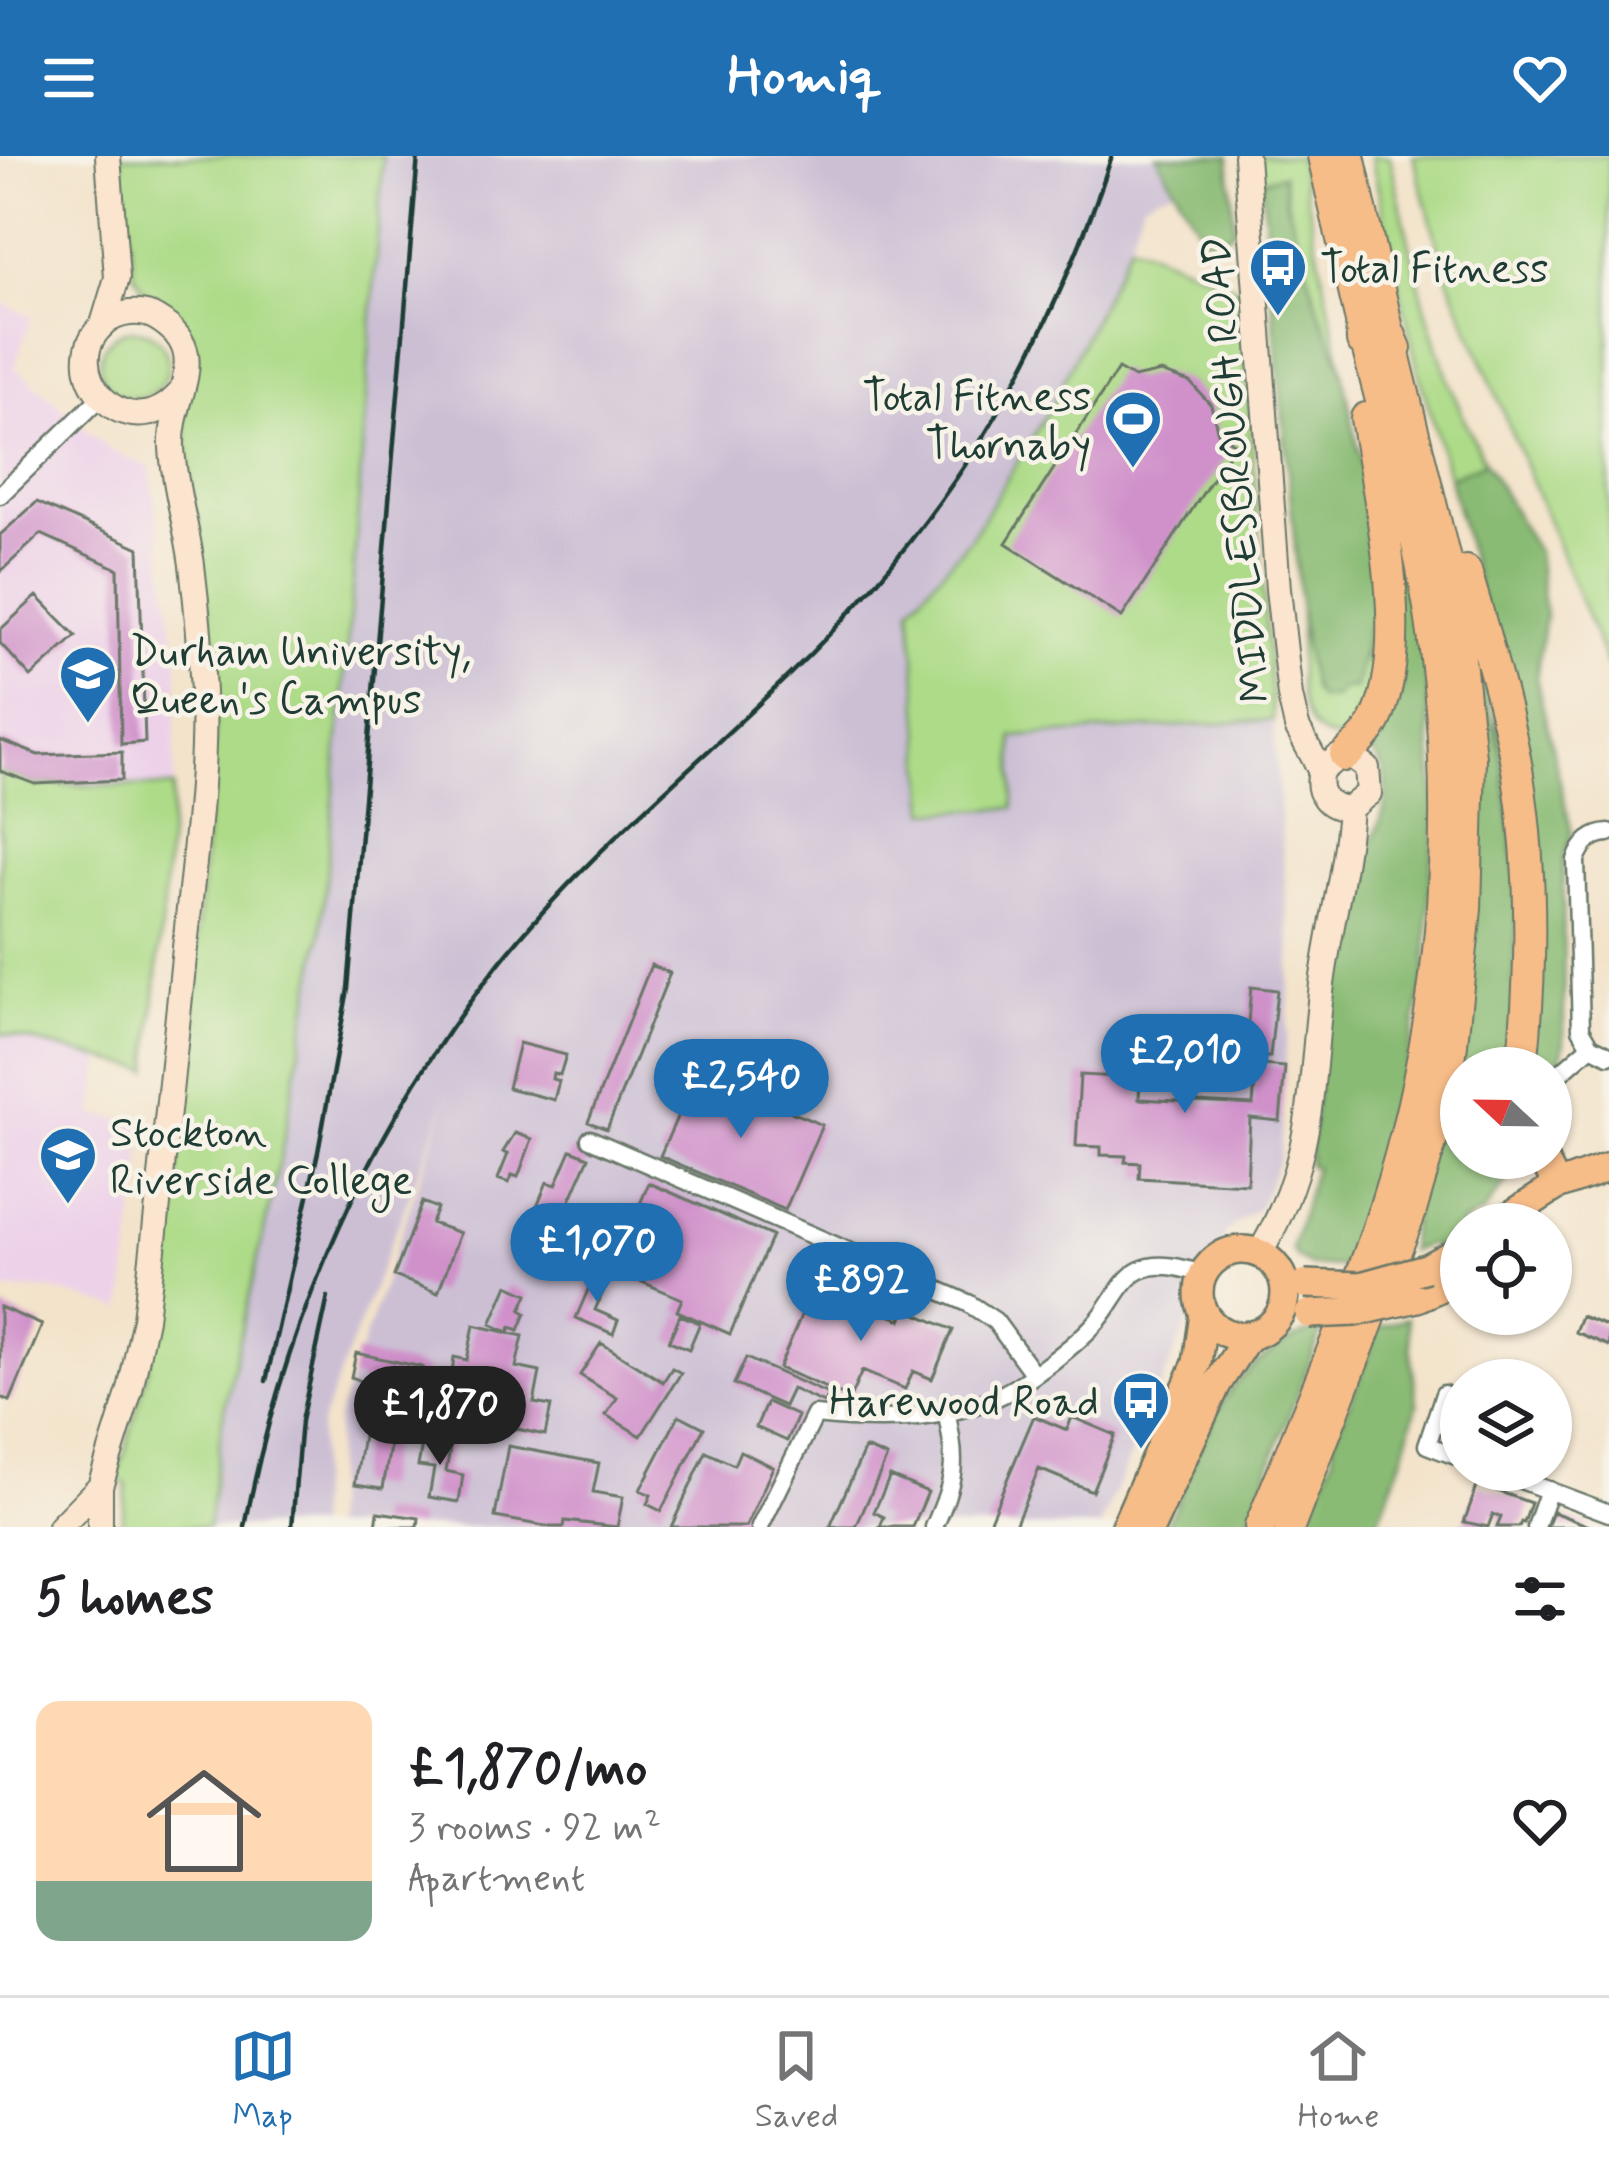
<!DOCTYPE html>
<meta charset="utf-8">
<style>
:root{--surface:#fff;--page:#f2f2f2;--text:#202124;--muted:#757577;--line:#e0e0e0;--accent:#1f6fb2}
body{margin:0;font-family:Mynerve,sans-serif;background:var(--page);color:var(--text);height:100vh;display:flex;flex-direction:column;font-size:45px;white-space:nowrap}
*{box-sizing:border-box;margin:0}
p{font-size:39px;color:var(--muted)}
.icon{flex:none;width:66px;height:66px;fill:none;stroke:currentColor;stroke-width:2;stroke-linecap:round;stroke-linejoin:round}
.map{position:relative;height:1371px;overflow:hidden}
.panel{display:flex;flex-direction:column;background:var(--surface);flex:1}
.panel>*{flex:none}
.needle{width:78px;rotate:292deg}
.tools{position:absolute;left:1440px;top:891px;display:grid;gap:24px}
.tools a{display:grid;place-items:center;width:132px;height:132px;border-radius:50%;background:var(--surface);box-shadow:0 3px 9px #0004;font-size:60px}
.price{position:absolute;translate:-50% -102px;padding:0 27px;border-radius:42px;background:var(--accent);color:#fff;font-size:39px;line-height:78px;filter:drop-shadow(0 3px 6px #0008)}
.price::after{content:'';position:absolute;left:50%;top:72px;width:36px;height:27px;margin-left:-18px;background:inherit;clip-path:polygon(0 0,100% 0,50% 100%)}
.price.selected{background:#222;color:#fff}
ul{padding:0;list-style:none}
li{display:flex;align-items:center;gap:36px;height:300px;padding:0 36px}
li span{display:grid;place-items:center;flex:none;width:336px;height:240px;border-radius:24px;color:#555}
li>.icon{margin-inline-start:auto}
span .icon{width:144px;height:144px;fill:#fffc;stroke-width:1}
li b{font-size:51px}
h2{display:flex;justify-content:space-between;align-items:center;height:144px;padding:0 36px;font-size:51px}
header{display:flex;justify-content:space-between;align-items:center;height:156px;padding:0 36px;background:var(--accent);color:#fff;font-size:54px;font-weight:800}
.dock{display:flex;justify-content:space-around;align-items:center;height:168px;border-top:3px solid var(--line);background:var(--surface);font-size:33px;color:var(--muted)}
.dock a{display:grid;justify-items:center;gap:6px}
.dock .selected{color:var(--accent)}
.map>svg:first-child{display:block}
.built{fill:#edd1e9}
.industrial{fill:#ccbfd4}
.green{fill:#addb88;stroke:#668c5e;stroke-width:3}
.forest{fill:#8abb74;stroke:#547c54;stroke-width:3}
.building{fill:#d091ca}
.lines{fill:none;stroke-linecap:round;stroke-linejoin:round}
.street-casing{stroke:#697768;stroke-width:21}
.secondary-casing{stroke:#697768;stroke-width:28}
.primary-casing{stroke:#697768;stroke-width:32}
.highway-casing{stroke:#697768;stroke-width:34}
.street{stroke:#fff;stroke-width:16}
.secondary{stroke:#fce5cf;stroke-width:24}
.primary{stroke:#f7bd88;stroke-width:27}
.highway{stroke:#f7bd88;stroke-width:30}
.rail{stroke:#1f3d34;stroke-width:4.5}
.primary-bridge-casing{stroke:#697768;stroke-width:32;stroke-linecap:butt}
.primary-bridge{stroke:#f7bd88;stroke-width:27}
.labels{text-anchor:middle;stroke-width:9;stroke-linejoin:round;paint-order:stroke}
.poi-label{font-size:42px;fill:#1f3d34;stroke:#f7f3e8;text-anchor:start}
.street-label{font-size:42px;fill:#1f3d34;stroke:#f7f3e8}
</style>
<header><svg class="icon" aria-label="menu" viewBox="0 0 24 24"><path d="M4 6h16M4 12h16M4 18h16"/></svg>Homiq<svg class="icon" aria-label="heart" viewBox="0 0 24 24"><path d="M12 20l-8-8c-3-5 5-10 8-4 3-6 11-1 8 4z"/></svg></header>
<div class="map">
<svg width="1609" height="1371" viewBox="0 0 1609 1371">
<rect width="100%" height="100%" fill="#f7f3e8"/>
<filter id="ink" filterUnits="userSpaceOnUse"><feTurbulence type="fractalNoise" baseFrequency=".00833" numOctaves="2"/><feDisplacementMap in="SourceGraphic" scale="24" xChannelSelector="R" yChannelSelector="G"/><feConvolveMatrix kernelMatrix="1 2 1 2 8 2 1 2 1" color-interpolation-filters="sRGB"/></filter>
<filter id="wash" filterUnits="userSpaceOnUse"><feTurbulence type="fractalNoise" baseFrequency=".004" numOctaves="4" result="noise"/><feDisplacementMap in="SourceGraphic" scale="48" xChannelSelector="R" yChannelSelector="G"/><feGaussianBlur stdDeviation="2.7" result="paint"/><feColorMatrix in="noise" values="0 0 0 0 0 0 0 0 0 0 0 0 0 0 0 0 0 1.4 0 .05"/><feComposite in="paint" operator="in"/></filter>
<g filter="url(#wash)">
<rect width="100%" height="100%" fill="#f3e3ca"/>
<path class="built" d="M0,146L31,161L15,211L108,293L150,311L178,508L172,666L149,914L101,903L94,959L145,966L123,1153L50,1133L0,1134Z"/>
<path class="industrial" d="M383,0H1157L1174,32L1143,45L1130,87L1053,247L971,382L911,451L1012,581L1273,564L1291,803L1280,1000L1259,1051L1227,1075L1100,1371H330L337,1263L451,932L320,1269L315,1371H208L224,1253L281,999L321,778L353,424Z"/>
<path class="green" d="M120,0H383L353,424L321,778L281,999L224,1253L208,1371H121L127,1328L117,1323L150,1208L177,1027L214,576L212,479L183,263L196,194L189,175L143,133L134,117Z
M1259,0H1298L1342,212C1317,151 1292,85 1283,19L1261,25Z
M1371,0H1390C1412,103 1435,213 1485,306L1449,321L1418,215Z
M1413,0H1609V514L1444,112Z
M1130,87L1240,133L1273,564L1013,581L1014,652L927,656L911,451L971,382L1053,247Z
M100 208a34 34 0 1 1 68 0a34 34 0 1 1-68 0Z
M1301,458L1304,488L1341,533L1365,501L1368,470L1379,473L1367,556L1343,583C1286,585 1300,497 1301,458Z
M0,615L35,628L173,631L149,914L0,877Z"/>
<path class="forest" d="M1157,0H1229L1234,73L1220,85L1203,81Z
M1283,18L1286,45L1321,160L1342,212L1371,362L1379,473L1368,471L1356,532L1341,533L1335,542L1319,543L1312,533L1304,488L1261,25Z
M1485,306L1537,396L1545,460L1536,522L1572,678L1563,704L1564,885L1560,906L1550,912H1529L1534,863L1482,447L1449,322Z
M1399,368L1424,489L1435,651L1425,819L1387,1001L1349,1111L1311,1110L1297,1102L1292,1093L1315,1011L1308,1009C1318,922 1328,835 1347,749C1356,707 1390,669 1386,625C1384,611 1377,602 1368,593Z
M1473,489L1501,597L1518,724L1511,912H1461V1002H1523L1484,1056L1461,1068V1072L1434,1091L1430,1088L1409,1095Z
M1407,1162L1417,1248L1403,1300L1376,1371H1306L1333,1301V1287L1380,1171Z
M1322,1174L1246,1371H1165C1184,1332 1207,1269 1230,1235C1247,1211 1294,1176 1322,1174Z"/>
<g id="blocks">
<path class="building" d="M1118,213L1134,222L1161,216L1190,226L1211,249L1218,277L1235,288L1122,461L1006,387Z
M37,346L139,392L145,586L121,588L118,413L41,378L0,416V379Z
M37,440L76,480L31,521L0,487V474Z
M0,584L38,599L122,596V624L35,628L0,615Z
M651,809L670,817L607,973L588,966Z
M1251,831L1277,834L1270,901H1261L1260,909L1285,911L1280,965L1250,962L1247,1028L1139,1022L1140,1007L1125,1006L1126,1000L1101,999V991L1076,990L1080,919L1140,922L1139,943L1253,949L1256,914L1244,913Z
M519,887L566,899L560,919L553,917L552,923L559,925L554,944L508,932Z
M697,916L822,969L785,1054L660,1000Z
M515,977L532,983L518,1021L512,1019L509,1027L498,1023L508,998L503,996Z
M571,994L589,1001L550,1090L533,1082L537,1072L529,1069L547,1026L556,1029Z
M649,1027L772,1080L730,1178L677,1155L682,1143L612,1113Z
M422,1046L437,1052L431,1067L460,1077L438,1137L394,1120Z
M596,1115L610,1120L595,1154L618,1164L613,1178L576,1162Z
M815,1127L901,1164L905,1153L953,1174L932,1223L913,1215L905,1233L862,1215L850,1242L779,1212Z
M508,1129L528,1138L521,1154L526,1157L519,1174L511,1171L509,1176L491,1168Z
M0,1151L42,1169L10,1245L0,1241Z
M680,1159L700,1167L689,1193L669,1185Z
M1581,1160L1609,1171V1190L1575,1176Z
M474,1169L523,1180L516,1211L540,1216L534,1247L551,1250L545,1279L376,1243L378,1232L351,1221L356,1197L422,1211L430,1220L446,1223L443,1230L450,1233L454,1201L467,1204Z
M601,1187L663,1226L672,1212L681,1217L641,1280L606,1259L617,1242L580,1219Z
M746,1202L828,1238L824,1247L792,1233L784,1250L734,1228Z
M767,1246L798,1260L787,1285L756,1271Z
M679,1259L704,1272L661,1355L647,1348L651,1339L640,1334Z
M1034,1260L1067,1274L1072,1261L1115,1279L1092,1335L1039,1313L1014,1371H987Z
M366,1262L394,1267L383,1332L355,1328Z
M424,1278L452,1283L446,1315L463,1319L459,1346L429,1341L434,1312L418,1310Z
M508,1290L599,1307L593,1336L623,1341L617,1371L565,1365L564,1371H550L495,1361Z
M865,1292L887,1301L856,1371H830Z
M740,1295L773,1311L746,1371H671L706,1296L734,1309Z
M890,1320L928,1336L913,1371H880L884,1361L874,1356Z
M1478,1328L1531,1347L1524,1367L1521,1366L1519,1371H1497L1501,1361L1493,1358L1488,1371L1464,1366Z
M378,1356L419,1362L418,1371H376Z
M1553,1356L1592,1371H1547Z"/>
</g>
</g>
<g filter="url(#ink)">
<use href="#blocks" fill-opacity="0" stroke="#697768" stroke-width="3"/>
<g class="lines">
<g class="street-casing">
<path id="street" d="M0,339L100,242
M1609,677C1591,678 1582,688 1576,704L1581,873L1591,890L1609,899
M1551,925L1591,890
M590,983L968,1147L995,1165L1033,1217
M1444,1238L1427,1289L1461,1302
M1494,1314L1609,1357
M760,1371L815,1259C878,1266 938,1266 997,1241C1026,1228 1079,1187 1099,1163C1112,1148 1122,1122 1140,1114C1160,1105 1183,1112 1203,1118
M934,1371C955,1325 958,1306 946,1256
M1536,1371L1549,1334"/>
</g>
<g class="secondary-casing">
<path id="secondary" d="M1246,0L1278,433L1290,540L1297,571L1321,615C1315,637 1327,653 1350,652L1369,637L1367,612L1353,602L1338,601L1321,615
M103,168L117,122L108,0
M1260,1097C1316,1000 1309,934 1322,828C1330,769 1346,711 1350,652
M60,1371L100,1330
M100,1371V1330L130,1234L145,1163C160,1036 173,909 186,782C194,701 206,618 203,536C201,494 197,451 192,409C187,370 174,331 172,292C169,240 216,197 156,162C141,153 118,156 105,167C52,211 126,299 180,237"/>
</g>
<g class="primary-casing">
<path id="primary" d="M1543,1002L1557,1030
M1497,1068L1557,1030L1609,1011
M1199 1137a43 43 0 1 1 86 0a43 43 0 1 1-86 0Z
M1426,1112L1461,1093
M1417,1142L1461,1122
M1125,1371L1197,1207L1204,1158
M1151,1371L1217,1228L1249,1179"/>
</g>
<g class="highway-casing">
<path id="highway" d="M1323,0L1361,166L1362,185
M1349,0L1388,173L1396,192
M1466,415C1485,482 1507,550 1518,619C1533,716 1532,815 1522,912
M1345,600C1359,587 1372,576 1379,557C1410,481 1379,343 1366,262
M1260,1371C1303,1265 1350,1159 1385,1050C1442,872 1458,678 1435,494C1422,383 1387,274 1361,166
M1289,1371L1410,1058L1434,976L1451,897L1466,753L1470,601L1453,436L1388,173"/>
</g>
<use href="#street" class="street"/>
<use href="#secondary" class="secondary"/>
<use href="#primary" class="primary"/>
<use href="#highway" class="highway"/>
<path class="rail" d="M266,1225L318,996L348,833L418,0
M245,1371C284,1165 370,970 500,806C585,699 693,613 790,518C947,366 1043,207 1112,0
M292,1371L301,1265L328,1141"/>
<g class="primary-bridge-casing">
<path id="primary-bridge" d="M1305,1128L1361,1130L1426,1112
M1309,1158L1356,1156L1417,1142"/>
</g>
<use href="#primary-bridge" class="primary-bridge"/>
</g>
</g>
<defs>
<g id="bus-pin" transform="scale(3)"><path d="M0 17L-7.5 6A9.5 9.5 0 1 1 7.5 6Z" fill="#1f6fb2" stroke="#f7f3e8"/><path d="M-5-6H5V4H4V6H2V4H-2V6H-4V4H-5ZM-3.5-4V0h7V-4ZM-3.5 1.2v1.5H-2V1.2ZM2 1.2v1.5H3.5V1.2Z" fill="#fff"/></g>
<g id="stadium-pin" transform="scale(3)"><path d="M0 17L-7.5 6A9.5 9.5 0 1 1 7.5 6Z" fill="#1f6fb2" stroke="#f7f3e8"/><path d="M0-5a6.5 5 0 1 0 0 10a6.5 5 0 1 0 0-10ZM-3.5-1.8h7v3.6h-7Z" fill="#fff"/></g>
<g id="university-pin" transform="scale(3)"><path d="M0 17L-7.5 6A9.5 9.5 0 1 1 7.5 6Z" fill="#1f6fb2" stroke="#f7f3e8"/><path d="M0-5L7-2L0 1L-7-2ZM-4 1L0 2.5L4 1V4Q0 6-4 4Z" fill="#fff"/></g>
</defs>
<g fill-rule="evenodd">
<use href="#bus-pin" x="1278" y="111"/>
<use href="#stadium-pin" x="1133" y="263"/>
<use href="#university-pin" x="88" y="518"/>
<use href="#university-pin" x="68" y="999"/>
<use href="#bus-pin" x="1141" y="1244"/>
</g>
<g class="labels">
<g class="poi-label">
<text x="1320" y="126">Total Fitness</text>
<text x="1091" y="254" text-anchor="end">Total Fitness<tspan x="1091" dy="48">Thornaby</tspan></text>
<text x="130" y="509">Durham University,<tspan x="130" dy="48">Queen's Campus</tspan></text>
<text x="110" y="990">Stockton<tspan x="110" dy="48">Riverside College</tspan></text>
<text x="1099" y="1259" text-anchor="end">Harewood Road</text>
</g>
<g class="street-label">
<text transform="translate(1234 314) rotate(-95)" y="15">MIDDLESBROUGH ROAD</text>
</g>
</g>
</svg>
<div class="tools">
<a><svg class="needle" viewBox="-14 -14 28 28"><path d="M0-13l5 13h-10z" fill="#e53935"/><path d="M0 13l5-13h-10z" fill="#757577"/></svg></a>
<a><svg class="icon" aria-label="locate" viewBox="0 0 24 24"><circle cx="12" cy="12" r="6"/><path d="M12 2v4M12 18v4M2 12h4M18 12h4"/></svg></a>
<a><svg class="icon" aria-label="layers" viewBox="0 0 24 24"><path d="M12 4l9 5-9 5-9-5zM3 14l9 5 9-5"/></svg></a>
</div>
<b class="price" style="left:1185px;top:960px">£2,010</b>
<b class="price" style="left:741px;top:985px">£2,540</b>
<b class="price" style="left:597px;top:1149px">£1,070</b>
<b class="price" style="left:861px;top:1188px">£892</b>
<b class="price selected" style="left:440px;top:1312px">£1,870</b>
</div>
<section class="panel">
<h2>5 homes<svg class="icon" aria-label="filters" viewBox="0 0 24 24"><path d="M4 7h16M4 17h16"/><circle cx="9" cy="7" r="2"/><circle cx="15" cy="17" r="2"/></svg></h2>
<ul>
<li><span style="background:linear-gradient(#ffd9b3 75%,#7fa58c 0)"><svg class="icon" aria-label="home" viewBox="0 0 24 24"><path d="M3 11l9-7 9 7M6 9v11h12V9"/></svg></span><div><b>£1,870/mo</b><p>3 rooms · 92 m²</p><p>Apartment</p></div><svg class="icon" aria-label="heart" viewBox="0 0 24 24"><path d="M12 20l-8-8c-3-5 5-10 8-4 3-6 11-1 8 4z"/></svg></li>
</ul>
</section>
<nav class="dock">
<a class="selected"><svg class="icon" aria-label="map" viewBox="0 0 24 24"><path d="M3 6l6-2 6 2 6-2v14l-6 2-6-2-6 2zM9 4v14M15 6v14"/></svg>Map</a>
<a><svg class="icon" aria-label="saved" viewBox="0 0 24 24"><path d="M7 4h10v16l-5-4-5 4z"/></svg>Saved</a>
<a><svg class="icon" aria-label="home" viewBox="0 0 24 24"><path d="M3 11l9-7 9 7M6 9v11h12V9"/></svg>Home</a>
</nav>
